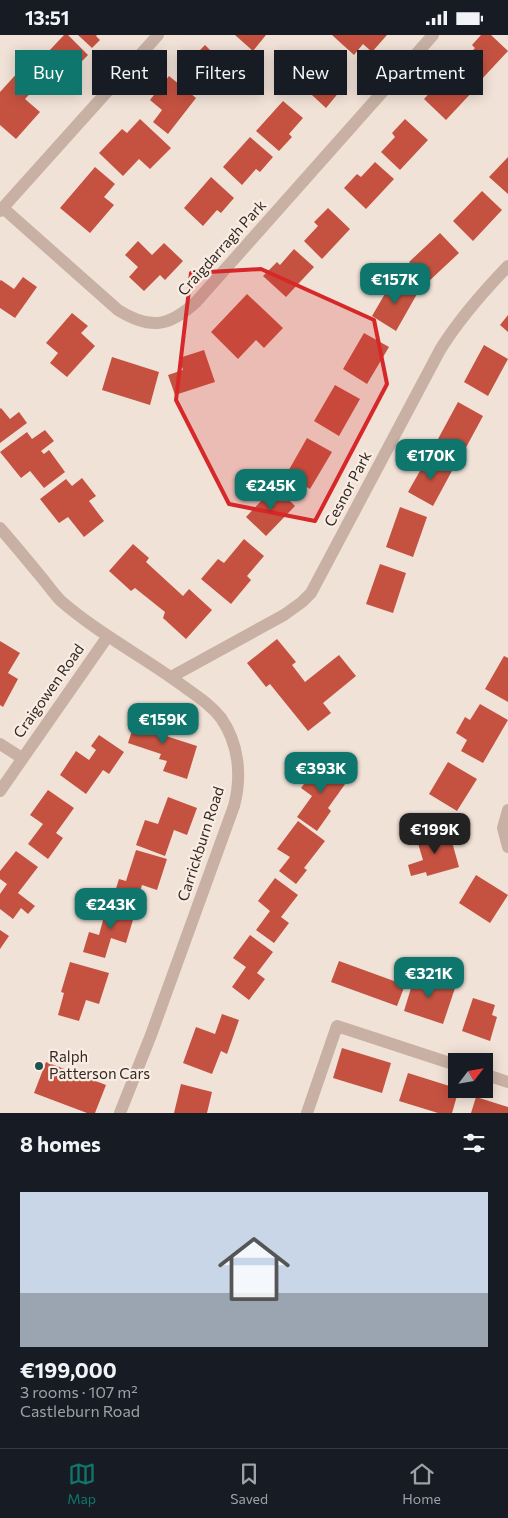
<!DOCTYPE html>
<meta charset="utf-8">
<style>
:root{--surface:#171b24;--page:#20242c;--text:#f1f3f6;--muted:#9ea1a6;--line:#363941;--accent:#0f766e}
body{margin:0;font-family:Commissioner,sans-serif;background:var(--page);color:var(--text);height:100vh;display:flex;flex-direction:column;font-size:19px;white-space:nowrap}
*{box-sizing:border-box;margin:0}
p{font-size:16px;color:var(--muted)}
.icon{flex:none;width:28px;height:28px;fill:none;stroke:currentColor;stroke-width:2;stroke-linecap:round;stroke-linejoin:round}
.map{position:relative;height:1078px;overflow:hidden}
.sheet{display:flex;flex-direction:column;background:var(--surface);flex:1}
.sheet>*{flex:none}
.top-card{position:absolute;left:15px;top:15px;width:479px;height:45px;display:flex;gap:10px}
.needle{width:32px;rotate:59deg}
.tools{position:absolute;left:448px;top:1018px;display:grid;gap:10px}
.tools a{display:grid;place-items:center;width:45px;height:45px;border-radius:0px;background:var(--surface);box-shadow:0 2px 12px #0003;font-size:25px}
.price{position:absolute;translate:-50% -42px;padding:0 11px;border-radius:10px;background:var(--accent);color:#fff;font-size:16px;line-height:32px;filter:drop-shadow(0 1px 2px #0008)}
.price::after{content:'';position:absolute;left:50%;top:30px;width:15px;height:11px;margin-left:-8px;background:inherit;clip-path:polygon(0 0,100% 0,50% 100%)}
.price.active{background:#222;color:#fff}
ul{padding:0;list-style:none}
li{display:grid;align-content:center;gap:10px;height:265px;padding:0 20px}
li+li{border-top:1px solid var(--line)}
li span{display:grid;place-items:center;height:155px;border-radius:0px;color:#555}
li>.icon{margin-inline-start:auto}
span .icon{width:90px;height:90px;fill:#fffc;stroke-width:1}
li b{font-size:21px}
h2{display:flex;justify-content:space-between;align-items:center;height:60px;padding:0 20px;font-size:21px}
.chip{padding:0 18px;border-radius:0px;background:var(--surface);box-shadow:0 2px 12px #0003;font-size:18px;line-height:45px}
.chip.active{background:var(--accent);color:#fff}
.status{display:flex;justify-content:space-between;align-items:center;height:35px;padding:0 25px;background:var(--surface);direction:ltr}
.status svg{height:14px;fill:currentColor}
.menu{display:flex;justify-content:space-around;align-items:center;height:70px;border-top:1px solid var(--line);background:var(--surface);font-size:14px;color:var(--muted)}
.menu a{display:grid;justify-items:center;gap:2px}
.menu .active{color:var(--accent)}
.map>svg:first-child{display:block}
.building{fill:#c55241}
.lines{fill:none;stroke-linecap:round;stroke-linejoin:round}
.minor{stroke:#c8b1a4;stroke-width:12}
.marked{fill:#d62828;fill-opacity:0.2;stroke:#d62828;stroke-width:4;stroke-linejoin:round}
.poi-dot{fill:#1c5452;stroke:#f9ede3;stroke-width:2}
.labels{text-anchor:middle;stroke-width:4.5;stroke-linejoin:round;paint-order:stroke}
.street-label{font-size:15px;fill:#342825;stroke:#f9ede3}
.poi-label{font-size:15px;fill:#342825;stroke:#f9ede3;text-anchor:start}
</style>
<div class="status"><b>13:51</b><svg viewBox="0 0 49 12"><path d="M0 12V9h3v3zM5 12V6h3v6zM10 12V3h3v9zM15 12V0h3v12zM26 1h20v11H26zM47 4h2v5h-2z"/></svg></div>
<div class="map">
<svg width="508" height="1078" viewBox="0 0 508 1078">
<rect width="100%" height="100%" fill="#f1e2d7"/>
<path class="building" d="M64,0H68L88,20L79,29L75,25L50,52L32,34Z
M78,0H97L96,1L100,5L92,13Z
M235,0H266L253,16Z
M332,0H387L372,17L363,9L354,20Z
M481,0H491L508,16L480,46L461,28L475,13L472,10Z
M205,10L233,38L211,60L197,46L205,32L194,21Z
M330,15L344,27L334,39L345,50L326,73L300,49Z
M20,35L37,51L25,64L40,77L16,104L0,90V57Z
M455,37L474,55L446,85L424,64L437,50L441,53Z
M169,41L196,63L168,99L153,87L162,75L150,65Z
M283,66L303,83L289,99L292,102L279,116L256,96Z
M140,84L171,113L150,134L139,124L123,141L99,118L122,94L127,98Z
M405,84L428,105L400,135L381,117L395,102L392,98Z
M250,102L273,122L260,137L256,134L242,150L223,132Z
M508,122V159L489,142Z
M375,127L394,144L366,174L344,153L357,139L361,142Z
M95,132L115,149L104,162L114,170L90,198L60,173Z
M211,142L234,163L221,178L217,175L203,191L184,173Z
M482,156L502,175L473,206L453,186Z
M328,173L350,194L322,224L304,206L318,191L314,187Z
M440,198L459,218L428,247L409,227Z
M138,206L152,220L164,208L183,226L165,245L160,240L144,256L129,242L138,232L125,220Z
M294,214L314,232L286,262L263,241L277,227L280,230Z
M23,242L37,252L15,283L0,273V246L1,245L14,254Z
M393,245L417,259L396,296L372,281Z
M247,259L283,293L264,313L256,305L238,324L211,297Z
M72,278L88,291L81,298L95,311L67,342L50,328L58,318L46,308Z
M508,280V297L500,290Z
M364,298L389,312L367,349L343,334Z
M484,310L508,324L488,361L464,347Z
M204,315L215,347L175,360L168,340L183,335L179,323Z
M112,322L159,337L150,370L102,355Z
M335,350L360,364L339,401L314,386Z
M458,367L483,381L463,418L438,404Z
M1,373L10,384L19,377L27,388L0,408V374Z
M45,395L54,406L41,416L44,419L49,415L65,437L44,453L30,436L21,443L0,417L27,397L32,404Z
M307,403L332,417L310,454L286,440Z
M429,420L453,434L433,471L408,457Z
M82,443L96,461L89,466L104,486L84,502L68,482L59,488L40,464L66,444L72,451Z
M275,451L295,471L266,501L246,482Z
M400,472L427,482L413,522L386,512Z
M244,504L264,521L247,541L251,545L231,569L201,544L218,524L224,528Z
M133,509L149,523L146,527L183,561L189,554L212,575L186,604L163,583L165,577L135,553L131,556L109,536Z
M380,529L406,538L393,578L366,569Z
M277,604L296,627L292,630L305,647L339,620L356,641L323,668L331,678L308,696L270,649L266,652L247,628Z
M0,606L20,618L8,638L18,644L3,672L0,670Z
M504,621L508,623V667L485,654Z
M480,669L508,685L483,728L461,716L467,705L456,698L465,682L470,685Z
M138,677L170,688L166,701L197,711L187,744L163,736L167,726L159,724L161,719L128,708Z
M99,700L124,717L109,739L103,735L86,759L60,740L76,716L89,725L96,715L91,711Z
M322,725L348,745L328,773L331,776L317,796L297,782L312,761L301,753Z
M448,727L477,744L457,776L429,759Z
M48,755L74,773L56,798L63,803L48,824L28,809L43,789L30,780Z
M168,762L197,773L187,800L174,795L165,821L136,810L145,785L158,789Z
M408,785L427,787L426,796L407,793Z
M298,786L325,806L304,833L307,835L296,849L279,836L290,822L277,814Z
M449,796L459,832L427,841L426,837L411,841L408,830L423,825L417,805Z
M136,815L167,824L157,855L142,850L135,873L112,866L119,844L126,846Z
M16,816L38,832L18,858L35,871L28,879L21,873L13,884L0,874V859L7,849L0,844V836Z
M476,840L508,860L490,888L459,868Z
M275,843L298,860L281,882L289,888L274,908L256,895L270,876L258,866Z
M108,867L136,875L126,908L111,903L105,923L83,917L89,897L99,900Z
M0,895L9,901L0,914Z
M250,900L273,917L257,938L265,944L249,965L232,952L246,932L233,923Z
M339,926L405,950L397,971L331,947Z
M70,927L109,938L99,969L86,965L79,986L58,980L64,958L61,957Z
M415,940L455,953L443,989L404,976Z
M473,963L495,970L492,980L497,982L490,1006L462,996Z
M222,979L239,985L227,1019L221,1016L212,1039L183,1028L196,992L215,999Z
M342,1013L391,1028L382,1058L333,1043Z
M46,1027L106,1050L95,1078H87L34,1058Z
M408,1038L459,1054L452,1078H438L399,1066Z
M181,1049L212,1057L207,1078H174Z
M476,1062L508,1072V1078H471Z"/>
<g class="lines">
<path class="minor" d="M3,173L118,275C150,295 169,292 196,267L433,0
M0,176L158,0
M0,493C14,509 28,526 42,543C48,550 54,559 61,566C99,599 144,622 183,651C197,661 211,670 221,683C239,709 242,741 234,771L151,1000L120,1078
M171,642L284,580L302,567L311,558L440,315C459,284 482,258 508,231
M0,709L22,723
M0,756L108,601
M508,775L503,793L508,812
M484,1039L508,1047
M307,1078L337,991L456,1030"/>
</g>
<path class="marked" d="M261,234L374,285L387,349L315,486L229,469L176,365L191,238Z"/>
<circle class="poi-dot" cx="39" cy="1031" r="5"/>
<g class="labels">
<g class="street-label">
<text transform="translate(222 213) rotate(-48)" y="5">Craigdarragh Park</text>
<text transform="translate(348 454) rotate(-62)" y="5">Cesnor Park</text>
<text transform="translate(49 656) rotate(-55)" y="5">Craigowen Road</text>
<text transform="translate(201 809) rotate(-72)" y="5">Carrickburn Road</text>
</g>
<g class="poi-label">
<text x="49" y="1027">Ralph<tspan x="49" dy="17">Patterson Cars</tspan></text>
</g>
</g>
</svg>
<div class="tools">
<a><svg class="needle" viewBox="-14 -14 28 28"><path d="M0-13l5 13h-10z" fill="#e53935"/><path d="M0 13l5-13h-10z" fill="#9ea1a6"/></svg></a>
</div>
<b class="price" style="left:395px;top:270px">€157K</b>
<b class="price" style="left:431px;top:446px">€170K</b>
<b class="price" style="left:271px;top:476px">€245K</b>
<b class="price" style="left:163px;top:710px">€159K</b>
<b class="price" style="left:321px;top:759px">€393K</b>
<b class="price active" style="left:435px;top:820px">€199K</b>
<b class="price" style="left:111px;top:895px">€243K</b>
<b class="price" style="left:429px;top:964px">€321K</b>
<div class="top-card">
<a class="chip active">Buy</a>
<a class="chip">Rent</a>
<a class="chip">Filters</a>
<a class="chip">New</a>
<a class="chip">Apartment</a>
</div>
</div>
<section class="sheet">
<h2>8 homes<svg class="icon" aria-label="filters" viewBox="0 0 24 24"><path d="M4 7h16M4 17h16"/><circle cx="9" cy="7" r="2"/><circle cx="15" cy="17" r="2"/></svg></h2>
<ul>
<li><span style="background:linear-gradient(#c9d6e8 65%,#9aa5b1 0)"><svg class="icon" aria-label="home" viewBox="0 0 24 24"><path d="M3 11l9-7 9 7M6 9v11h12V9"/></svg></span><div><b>€199,000</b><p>3 rooms · 107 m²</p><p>Castleburn Road</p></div></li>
</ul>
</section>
<nav class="menu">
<a class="active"><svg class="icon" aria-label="map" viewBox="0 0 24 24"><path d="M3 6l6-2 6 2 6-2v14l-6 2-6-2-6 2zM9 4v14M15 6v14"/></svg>Map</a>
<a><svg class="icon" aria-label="saved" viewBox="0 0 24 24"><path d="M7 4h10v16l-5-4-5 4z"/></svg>Saved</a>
<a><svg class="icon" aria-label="home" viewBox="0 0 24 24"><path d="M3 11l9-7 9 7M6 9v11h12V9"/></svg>Home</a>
</nav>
